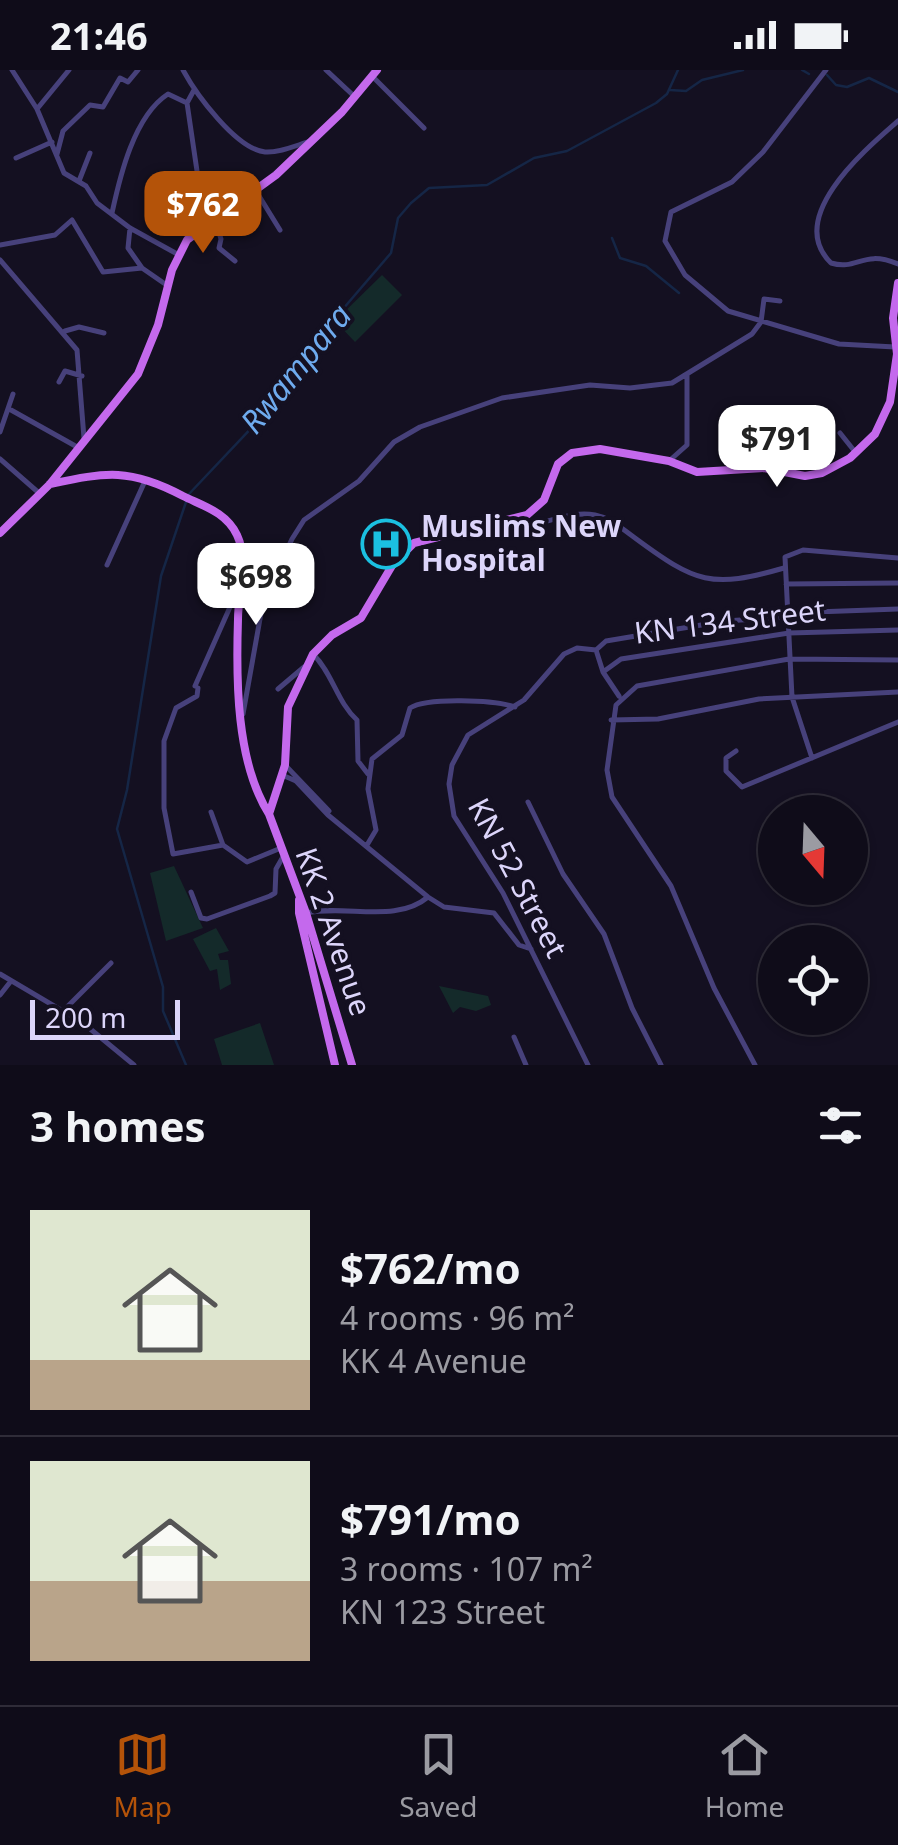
<!DOCTYPE html>
<meta charset="utf-8">
<style>
:root{--surface:#0f0c19;--page:#181522;--text:#f1f3f6;--muted:#9b9ba2;--line:#2f2c38;--accent:#b45309}
body{margin:0;font-family:"Noto Sans",sans-serif;background:var(--page);color:var(--text);height:100vh;display:flex;flex-direction:column;font-size:38px;white-space:nowrap}
*{box-sizing:border-box;margin:0}
p{font-size:32px;color:var(--muted)}
.icon{flex:none;width:55px;height:55px;fill:none;stroke:currentColor;stroke-width:2;stroke-linecap:round;stroke-linejoin:round}
.map{position:relative;height:995px;overflow:hidden}
.details{display:flex;flex-direction:column;background:var(--surface);flex:1}
.details>*{flex:none}
.needle{width:65px;rotate:161deg}
.controls{position:absolute;left:758px;top:725px;display:grid;gap:20px}
.controls a{display:grid;place-items:center;width:110px;height:110px;border-radius:50%;background:var(--surface);box-shadow:0 2px 8px #0004,0 0 0 2px var(--line);font-size:50px}
.scale{position:absolute;left:30px;bottom:25px;width:150px;box-sizing:border-box;padding-left:10px;border:5px solid #dcd5fa;border-top:0;font-size:28px;line-height:35px;white-space:nowrap;color:#dcd5fa;-webkit-text-stroke:8px #141021;paint-order:stroke}
.price{position:absolute;translate:-50% -85px;padding:0 22px;border-radius:20px;background:#fff;color:#222;font-size:32px;line-height:65px;filter:drop-shadow(0 2px 5px #0008)}
.price::after{content:'';position:absolute;left:50%;top:60px;width:30px;height:22px;margin-left:-15px;background:inherit;clip-path:polygon(0 0,100% 0,50% 100%)}
.price.selected{background:var(--accent);color:#fff}
ul{padding:0;list-style:none}
li{display:flex;align-items:center;gap:30px;height:250px;padding:0 30px}
li+li{border-top:2px solid var(--line)}
li span{display:grid;place-items:center;flex:none;width:280px;height:200px;border-radius:0px;color:#555}
li>.icon{margin-inline-start:auto}
span .icon{width:120px;height:120px;fill:#fffc;stroke-width:1}
li b{font-size:42px}
h2{display:flex;justify-content:space-between;align-items:center;height:120px;padding:0 30px;font-size:42px}
.status{display:flex;justify-content:space-between;align-items:center;height:70px;padding:0 50px;background:var(--surface);direction:ltr}
.status svg{height:28px;fill:currentColor}
.tabs{display:flex;justify-content:space-around;align-items:center;height:140px;border-top:2px solid var(--line);background:var(--surface);font-size:28px;color:var(--muted)}
.tabs a{display:grid;justify-items:center;gap:5px}
.tabs .selected{color:var(--accent)}
.map>svg:first-child{display:block}
.green{fill:#142a2a}
.lines{fill:none;stroke-linecap:round;stroke-linejoin:round}
.stream{stroke:#152646;stroke-width:2.5}
.minor{stroke:#47417b;stroke-width:5}
.major{stroke:#c469ed;stroke-width:8}
.labels{text-anchor:middle;stroke-width:8;stroke-linejoin:round;paint-order:stroke}
.poi-label{font-size:30px;font-weight:bold;fill:#dcd5fa;stroke:#141021;text-anchor:start}
.street-label{font-size:30px;fill:#dcd5fa;stroke:#141021}
.water-label{font-size:32px;font-style:italic;fill:#6fabee;stroke:#141021}
</style>
<div class="status"><b>21:46</b><svg viewBox="0 0 49 12"><path d="M0 12V9h3v3zM5 12V6h3v6zM10 12V3h3v9zM15 12V0h3v12zM26 1h20v11H26zM47 4h2v5h-2z"/></svg></div>
<div class="map">
<svg width="898" height="995" viewBox="0 0 898 995">
<rect width="100%" height="100%" fill="#141021"/>
<path class="green" d="M382,205L402,225L355,272L335,251Z
M174,796L203,858L166,871L150,803Z
M216,858L229,881L218,884L220,890H228L231,914L220,920L217,899L210,901L193,869Z
M439,916L488,926L491,935L476,941L460,937L453,943Z
M260,953L274,995H222L214,969Z"/>
<g class="lines">
<path class="stream" d="M802,0L809,4
M827,5L836,15L847,17L869,8L898,22
M670,20L686,21L702,10L743,0
M612,168L620,188L646,196L679,223
M189,424L275,333L288,303L391,183L398,148L411,133L429,118L487,115L534,88L567,81L656,33L667,24L678,0
M186,995L163,941V917L117,759L127,720L161,506L186,432"/>
<path class="minor" d="M12,0L37,39L64,103L86,116L97,133L130,158L179,185
M183,0C196,24 236,79 265,82C280,83 297,75 311,71
M326,0L355,27
M826,0L763,82L732,112L671,142L665,171L685,205L728,241L839,274L895,277
M372,6L424,58
M37,39L69,0
M898,51C867,78 784,147 831,193C858,201 862,179 898,194
M57,84L63,61L90,35L103,37L120,8L128,12L138,0
M16,88L52,72
M79,111L90,83
M256,121L280,160
M112,143C120,106 134,46 168,24L187,33
M215,150L221,169L219,178L235,191
M130,158L128,178L142,198
M187,168L197,101L187,33L194,20
M0,175L55,165L72,150L103,202L142,198L168,216
M0,190L77,280L84,368
M65,261L79,257L104,263
M59,312L65,301L82,306
M11,340L79,378
M0,362L13,324
M840,363L856,383
M0,389L39,423
M669,391L687,375V305
M512,451C541,461 565,439 595,445C611,448 622,459 635,468C696,513 711,519 784,498
M107,495L145,411
M786,514L898,513
M788,543L898,539
M596,580L606,571L725,551L788,547
M313,584C333,604 337,632 357,650L358,691L368,704
M195,616L238,519
M198,618L197,626L176,638L164,671V738L173,784L223,775L247,792L281,778
M278,619L304,597
M619,626L603,602L621,589L789,563L898,560
M243,644L263,532L292,469L304,450L359,411L394,372L420,357L502,328L590,315L630,318L672,313L752,264L761,252L764,229L780,231
M611,650L658,649L759,629L898,622
M736,681L726,688V701L742,717L898,652
M812,688L792,627L785,487L803,480L898,488
M285,695L329,741
M282,705L296,711L328,745L428,827L444,837L494,843L519,875L531,879
M528,732L563,804L604,864L632,938L661,995
M211,742L223,775
M367,775L376,760L368,719L372,689L402,665L410,638C427,627 495,630 515,637
M191,822L201,848L207,849L270,826L275,823L276,799L284,785
M306,843C346,834 396,854 428,827
M0,904L83,953L134,995
M0,925L11,911
M63,941L111,893
M514,967L526,995
M588,995L503,823L454,746L449,714L452,695L468,665L524,630L564,584L577,578L596,580L603,602
M755,995L714,918L671,816L612,727L607,700L616,635L637,616L789,589L898,590"/>
<path class="major" d="M50,414C107,402 130,398 183,426C203,436 226,442 237,465C249,490 238,522 238,549C236,609 236,692 269,744
M0,463L50,414L138,304L158,255L172,200L187,170L276,105L342,42L377,0
M299,830V843L335,995
M352,995L306,843L269,744L285,695L288,637L313,584L332,565L361,548L393,494L414,473L527,445L544,430L558,394L572,383L600,379L669,391L697,402L764,398L805,406L822,403L850,388L875,364L890,332L897,284L893,248L898,213"/>
</g>
<defs>
<g id="hospital-ring" transform="scale(2.5)"><circle r="9.5" fill="#141021" stroke="#1bc0e1" stroke-width="1.5"/><path d="M-5-5h3v3.5h4V-5h3V5h-3V1.5h-4V5h-3Z" fill="#1bc0e1"/></g>
</defs>
<g fill-rule="evenodd">
<use href="#hospital-ring" x="386" y="474"/>
</g>
<g class="labels">
<g class="poi-label">
<text x="421" y="467">Muslims New<tspan x="421" dy="34">Hospital</tspan></text>
</g>
<g class="street-label">
<text transform="translate(730 552) rotate(-7)" y="10">KN 134 Street</text>
<text transform="translate(517 808) rotate(62)" y="10">KN 52 Street</text>
<text transform="translate(333 862) rotate(71)" y="10">KK 2 Avenue</text>
</g>
<g class="water-label">
<text transform="translate(296 299) rotate(-51)" y="11">Rwampara</text>
</g>
</g>
</svg>
<div class="controls">
<a><svg class="needle" viewBox="-14 -14 28 28"><path d="M0-13l5 13h-10z" fill="#e53935"/><path d="M0 13l5-13h-10z" fill="#9b9ba2"/></svg></a>
<a><svg class="icon" aria-label="locate" viewBox="0 0 24 24"><circle cx="12" cy="12" r="6"/><path d="M12 2v4M12 18v4M2 12h4M18 12h4"/></svg></a>
</div>
<div class="scale">200 m</div>
<b class="price selected" style="left:203px;top:186px">$762</b>
<b class="price" style="left:777px;top:420px">$791</b>
<b class="price" style="left:256px;top:558px">$698</b>
</div>
<section class="details">
<h2>3 homes<svg class="icon" aria-label="filters" viewBox="0 0 24 24"><path d="M4 7h16M4 17h16"/><circle cx="9" cy="7" r="2"/><circle cx="15" cy="17" r="2"/></svg></h2>
<ul>
<li><span style="background:linear-gradient(#dfe7d0 75%,#b9a48a 0)"><svg class="icon" aria-label="home" viewBox="0 0 24 24"><path d="M3 11l9-7 9 7M6 9v11h12V9"/></svg></span><div><b>$762/mo</b><p>4 rooms · 96 m²</p><p>KK 4 Avenue</p></div></li>
<li><span style="background:linear-gradient(#dfe7d0 60%,#b9a48a 0)"><svg class="icon" aria-label="home" viewBox="0 0 24 24"><path d="M3 11l9-7 9 7M6 9v11h12V9"/></svg></span><div><b>$791/mo</b><p>3 rooms · 107 m²</p><p>KN 123 Street</p></div></li>
</ul>
</section>
<nav class="tabs">
<a class="selected"><svg class="icon" aria-label="map" viewBox="0 0 24 24"><path d="M3 6l6-2 6 2 6-2v14l-6 2-6-2-6 2zM9 4v14M15 6v14"/></svg>Map</a>
<a><svg class="icon" aria-label="saved" viewBox="0 0 24 24"><path d="M7 4h10v16l-5-4-5 4z"/></svg>Saved</a>
<a><svg class="icon" aria-label="home" viewBox="0 0 24 24"><path d="M3 11l9-7 9 7M6 9v11h12V9"/></svg>Home</a>
</nav>
